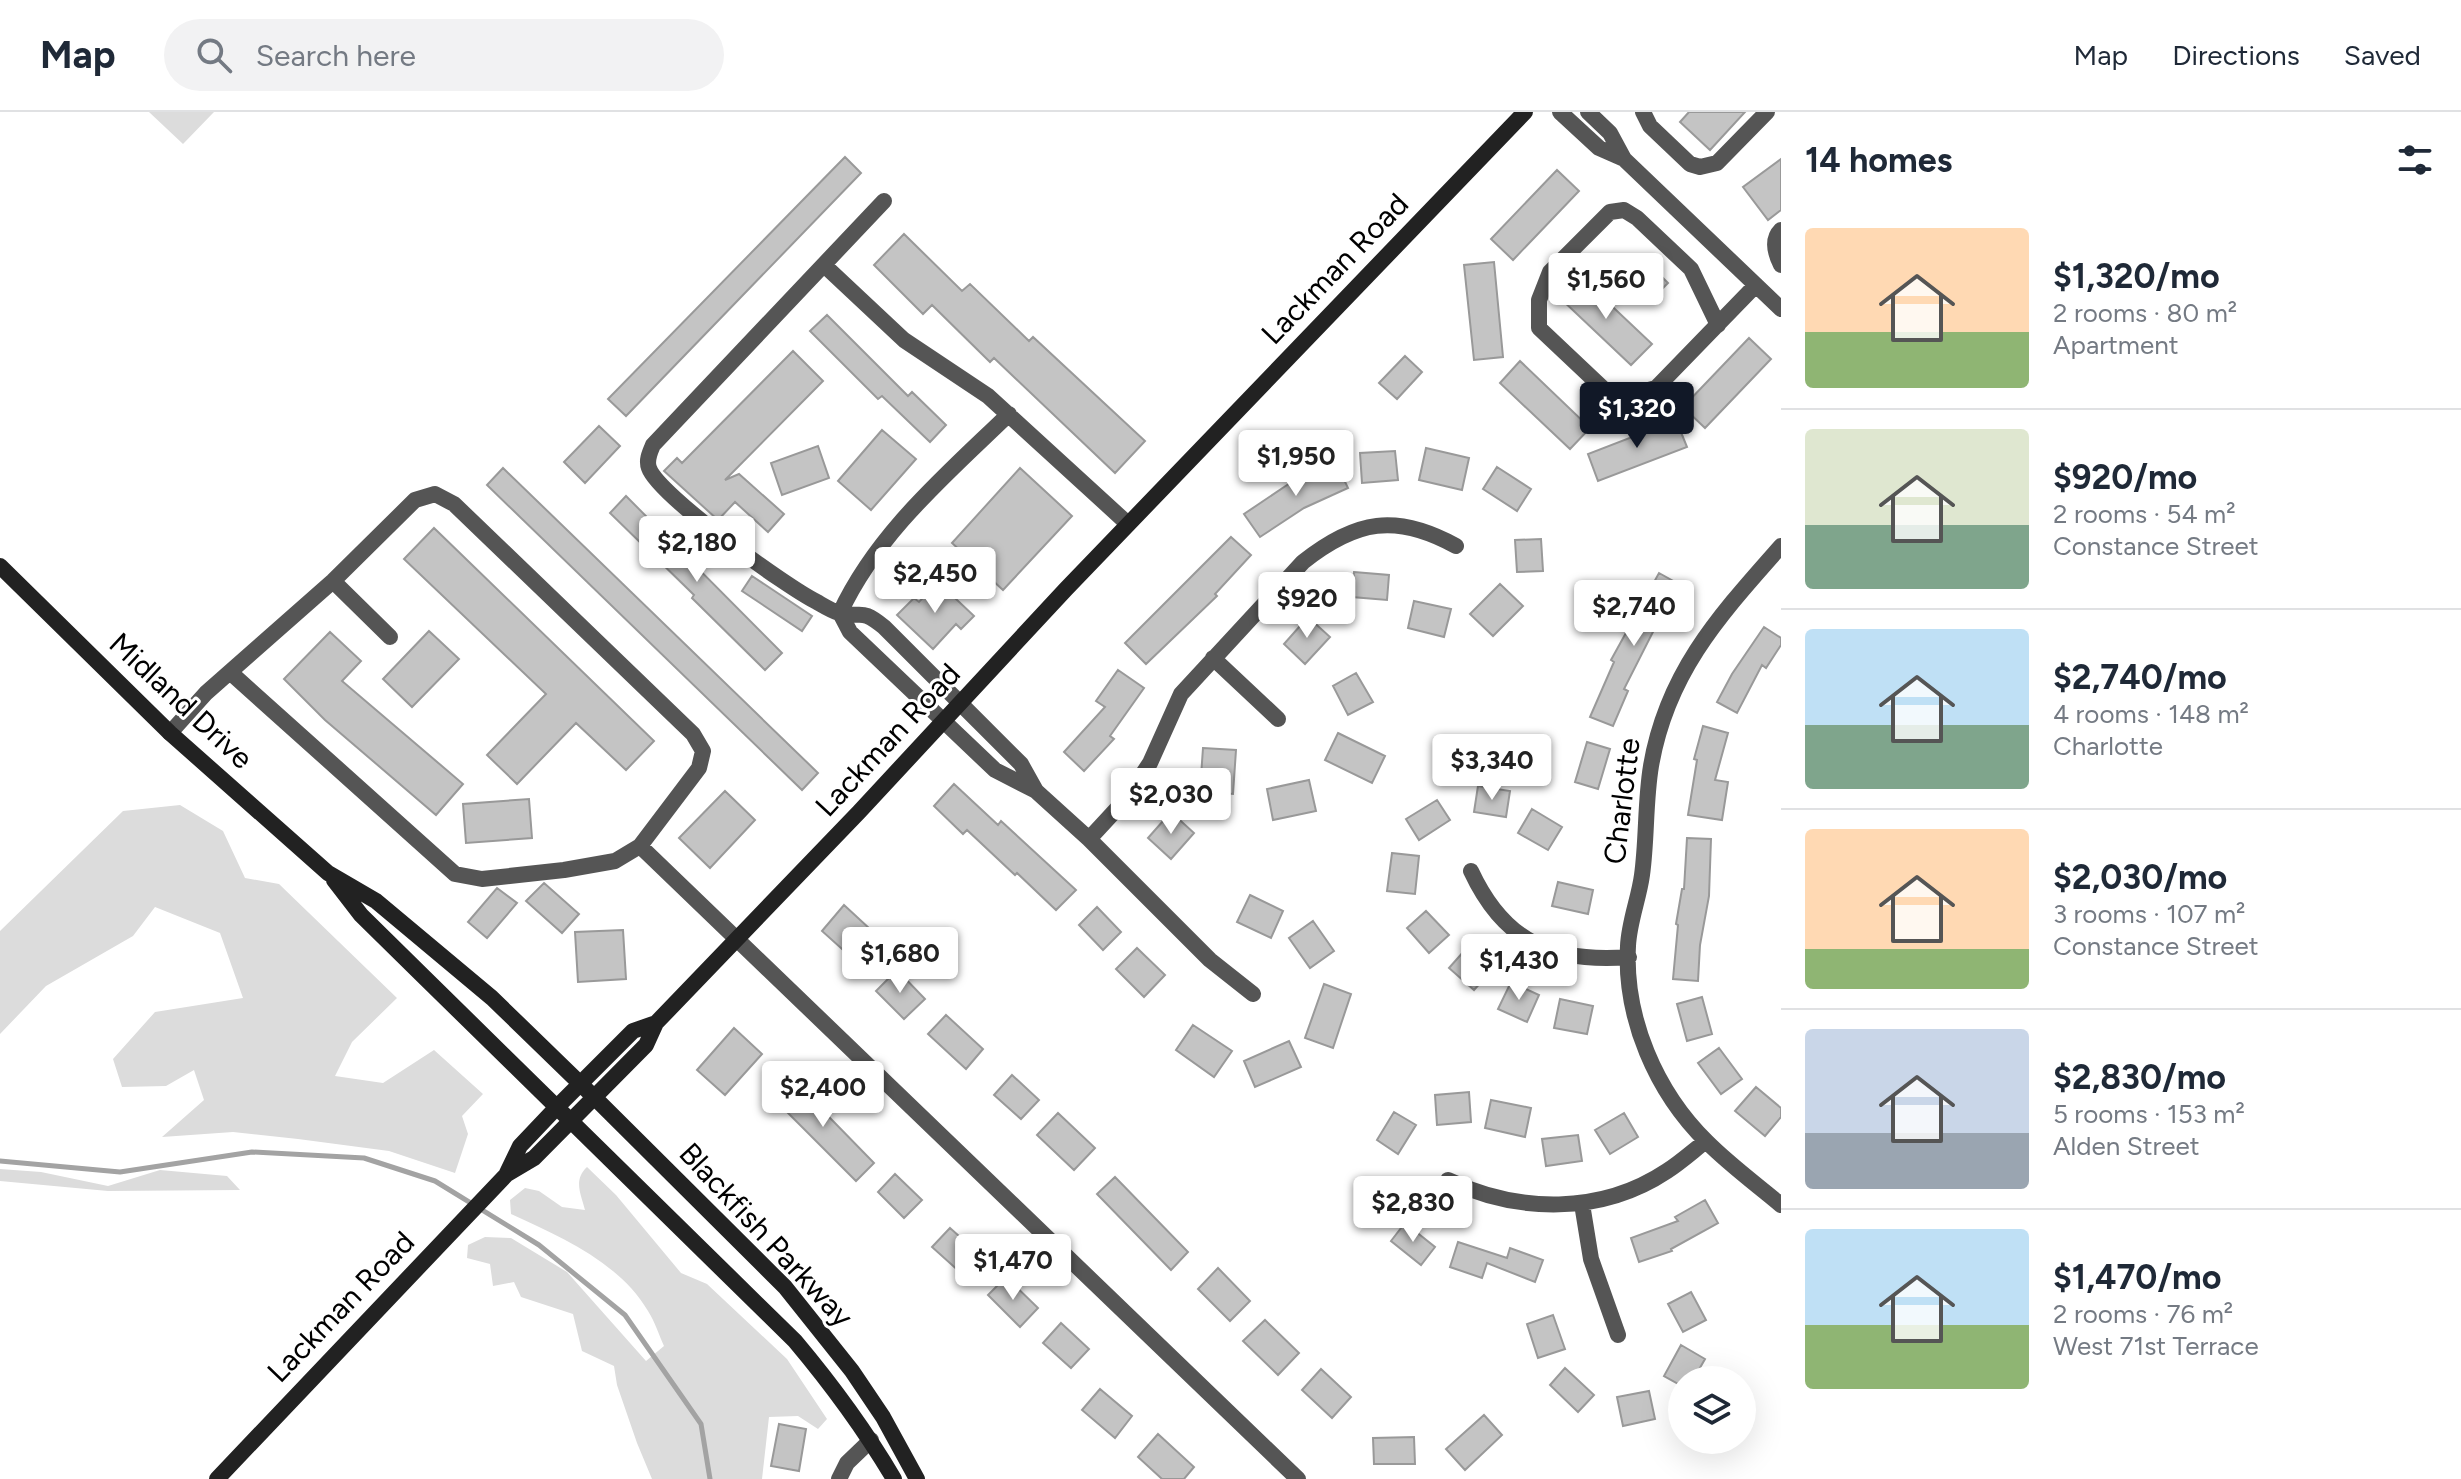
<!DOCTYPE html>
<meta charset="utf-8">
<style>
:root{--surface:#fff;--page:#f2f2f3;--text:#1f2937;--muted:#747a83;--line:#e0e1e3;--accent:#111827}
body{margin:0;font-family:Figtree,sans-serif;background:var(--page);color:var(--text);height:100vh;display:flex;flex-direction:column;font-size:30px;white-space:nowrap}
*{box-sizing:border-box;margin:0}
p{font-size:26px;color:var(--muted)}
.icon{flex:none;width:44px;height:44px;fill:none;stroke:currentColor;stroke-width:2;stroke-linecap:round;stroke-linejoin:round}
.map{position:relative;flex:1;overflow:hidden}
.sheet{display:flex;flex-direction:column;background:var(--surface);width:680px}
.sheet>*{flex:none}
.controls{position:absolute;left:1668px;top:1254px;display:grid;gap:16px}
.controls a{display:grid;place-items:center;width:88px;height:88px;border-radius:50%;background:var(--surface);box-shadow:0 8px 32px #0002;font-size:40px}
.price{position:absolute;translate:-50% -68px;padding:0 18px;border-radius:8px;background:#fff;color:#222;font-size:26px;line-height:52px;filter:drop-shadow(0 2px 4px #0008)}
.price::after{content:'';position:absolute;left:50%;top:48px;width:24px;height:18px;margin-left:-12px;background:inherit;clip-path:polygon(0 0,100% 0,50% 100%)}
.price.selected{background:var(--accent);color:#fff}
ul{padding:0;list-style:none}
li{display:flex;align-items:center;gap:24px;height:200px;padding:0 24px}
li+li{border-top:2px solid var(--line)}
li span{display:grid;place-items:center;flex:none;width:224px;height:160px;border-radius:8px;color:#555}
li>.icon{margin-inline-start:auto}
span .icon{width:96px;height:96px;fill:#fffc;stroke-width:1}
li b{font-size:34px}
h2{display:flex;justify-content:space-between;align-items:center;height:96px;padding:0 24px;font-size:34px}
header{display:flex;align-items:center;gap:48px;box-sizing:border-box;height:112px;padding:0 40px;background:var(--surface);border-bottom:2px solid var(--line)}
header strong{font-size:38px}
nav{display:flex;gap:44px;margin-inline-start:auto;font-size:28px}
.search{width:560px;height:72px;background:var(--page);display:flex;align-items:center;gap:20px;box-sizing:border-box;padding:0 28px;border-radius:44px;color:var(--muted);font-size:30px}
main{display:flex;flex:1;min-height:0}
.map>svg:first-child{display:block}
.green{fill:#dcdcdc}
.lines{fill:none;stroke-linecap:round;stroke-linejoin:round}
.stream{stroke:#a3a3a3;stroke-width:5}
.building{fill:#c4c4c4;stroke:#999;stroke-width:2}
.street{stroke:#555;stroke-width:16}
.secondary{stroke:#222;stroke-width:16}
.labels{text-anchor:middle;stroke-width:6;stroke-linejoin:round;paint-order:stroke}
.street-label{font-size:30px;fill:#000;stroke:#fff}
</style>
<header>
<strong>Map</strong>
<div class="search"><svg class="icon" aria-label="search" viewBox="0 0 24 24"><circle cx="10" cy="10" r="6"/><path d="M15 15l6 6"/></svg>Search here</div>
<nav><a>Map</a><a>Directions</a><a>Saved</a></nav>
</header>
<main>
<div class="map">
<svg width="1781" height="1367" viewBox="0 0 1781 1367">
<rect width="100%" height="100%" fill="#fff"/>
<path class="green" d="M149,0H214L183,32Z
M180,693L223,719L245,766L279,772L397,886L352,930L335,964L383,971L434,938L483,982L462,1004L468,1022L455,1061L389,1039L298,1027L233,1020L162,1025L204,988L194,958L166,974L122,975L113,947L155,900L243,886L220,821L155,795L133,824L46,874L0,922V819L123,699Z
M587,1055L616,1083L681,1161L707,1172L787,1247L827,1307L818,1317L798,1304L769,1305L762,1367H652L637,1331L617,1273L614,1254L582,1239L573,1202L521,1185L514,1170L493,1174L490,1152L467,1146L468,1133L485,1125L511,1126L567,1160L646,1249L664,1234C659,1223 655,1210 648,1199C619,1150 561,1125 511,1102L510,1088L525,1076L539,1079L562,1095L585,1098C581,1082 573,1068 587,1055Z
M0,1057L41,1060L108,1074L160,1058L227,1064L240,1078L108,1079L0,1069Z"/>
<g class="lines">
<path class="stream" d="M0,1049L120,1060L252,1040L364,1046L435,1069L539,1133L625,1203L701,1312L710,1367"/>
</g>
<path class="building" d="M1689,0H1745L1710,38L1680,10Z
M845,45L861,61L626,304L608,287Z
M1781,47V98L1768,108L1743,75Z
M1557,58L1579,79L1513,148L1491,127Z
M904,122L962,179L970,172L1029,229L1033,225L1145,329L1115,361L994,246L990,250L932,193L923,202L874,153Z
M1494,150L1503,245L1474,248L1464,153Z
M1647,150L1668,171L1658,181L1637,160Z
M1581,165L1652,232L1631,253L1560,186Z
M827,203L908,284L912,280L946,313L930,330L882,284L878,287L810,219Z
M1749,226L1771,247L1705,316L1683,295Z
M793,239L823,269L725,368L739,362L784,402L768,420L735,390L718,408L664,359L677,346L682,351Z
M1405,244L1422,260L1397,287L1379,271Z
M1520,249L1590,316L1570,337L1500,271Z
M1676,308L1687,335L1598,369L1588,342Z
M599,314L620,334L585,371L564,350Z
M882,318L916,347L871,398L838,369Z
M818,334L829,366L782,383L771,351Z
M1426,336L1469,346L1462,378L1419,368Z
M1395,339L1398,368L1362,371L1360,341Z
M1335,349L1348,376L1304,396L1260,425L1244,402L1296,367Z
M1497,355L1531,377L1517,399L1483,377Z
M503,356L818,661L802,678L487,373Z
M1020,356L1072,404L1003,478L952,431Z
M626,384L782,541L765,558L692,486L694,483L610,401Z
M434,416L654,629L626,658L576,611L517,672L487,643L546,582L404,447Z
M1231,425L1251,443L1215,482L1217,484L1146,552L1125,531Z
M1541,427L1543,459L1517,460L1515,428Z
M1354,460L1389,463L1387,488L1352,485Z
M1659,461L1682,474L1663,508L1660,506L1624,577L1628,579L1613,614L1590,605L1614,550L1611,548Z
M752,464L812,504L802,519L742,479Z
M938,470L974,504L961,517L956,512L933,537L897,503L914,486L919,490Z
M1500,472L1523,494L1493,524L1470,502Z
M1414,489L1451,497L1444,525L1408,516Z
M1308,505L1330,525L1305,552L1284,532Z
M1764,515L1781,526V533L1766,556L1762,553L1737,601L1717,590L1732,562Z
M429,519L459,547L412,595L383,567Z
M330,520L361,549L342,569L463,672L436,703L325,608L284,567Z
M1118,558L1144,576L1110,624L1114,627L1084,659L1064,640L1105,595L1096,589Z
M1356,561L1373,590L1348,603L1333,574Z
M1703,614L1728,621L1715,668L1728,670L1722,708L1688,703L1697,648L1694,647Z
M1338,621L1385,644L1372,671L1325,648Z
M1587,630L1610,637L1598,677L1575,670Z
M1203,636L1236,638L1233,682L1200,679Z
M1309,668L1316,699L1273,708L1267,677Z
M954,672L998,713L1001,709L1076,778L1056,798L1017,761L1015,763L967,718L963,722L934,694Z
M1478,674L1510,679L1506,705L1474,700Z
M725,679L755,708L710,756L679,726Z
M529,687L532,726L466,731L463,692Z
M1437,688L1450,708L1419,728L1406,707Z
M1532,697L1562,715L1548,738L1518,721Z
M1171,700L1194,721L1171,747L1148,726Z
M1687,726L1711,727L1709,784L1700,833L1698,869L1673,867L1678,813L1676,812L1682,777H1684Z
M1392,741L1419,744L1415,782L1387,779Z
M1558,770L1593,778L1588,802L1552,794Z
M544,771L579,802L562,821L526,789Z
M497,776L517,791L487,826L468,810Z
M1250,783L1283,799L1271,826L1237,810Z
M844,793L883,829L861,854L822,819Z
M1097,795L1121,820L1103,838L1079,813Z
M1426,799L1449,823L1429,841L1407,816Z
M1313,809L1334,839L1310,856L1289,826Z
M623,818L626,867L578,870L575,820Z
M1137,836L1165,863L1144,885L1116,857Z
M1465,838L1490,860L1474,878L1449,856Z
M897,858L925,887L904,907L876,879Z
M1511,870L1539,883L1527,910L1498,897Z
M1324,872L1351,882L1333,936L1305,926Z
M1702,885L1712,922L1687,929L1677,892Z
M1560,887L1593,894L1587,922L1554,916Z
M946,903L983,937L966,957L928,922Z
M1193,913L1232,939L1214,965L1176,938Z
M734,916L762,942L725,983L697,958Z
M1289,929L1301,955L1255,975L1244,949Z
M1719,936L1742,967L1721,982L1698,951Z
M1012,963L1039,988L1021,1007L994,983Z
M790,965L874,1051L856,1069L772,985Z
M1756,975L1781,996V1005L1765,1024L1735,999Z
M1469,980L1471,1010L1437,1013L1435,983Z
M1491,988L1531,996L1525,1025L1485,1016Z
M1394,1000L1416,1013L1398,1042L1377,1028Z
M1058,1001L1095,1036L1074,1058L1037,1023Z
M1624,1001L1638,1025L1610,1042L1595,1018Z
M1578,1023L1582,1049L1546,1054L1542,1027Z
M895,1062L922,1088L904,1106L878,1080Z
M1115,1065L1188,1140L1171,1158L1097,1082Z
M1387,1068L1392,1103L1368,1106L1363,1072Z
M1705,1088L1718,1111L1671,1137L1672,1139L1639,1150L1631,1126L1678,1109L1675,1105Z
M1405,1111L1435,1135L1421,1153L1391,1129Z
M950,1116L978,1141L961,1161L932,1135Z
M1458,1130L1507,1146L1510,1136L1543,1148L1535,1170L1487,1151L1482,1166L1450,1155Z
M1218,1156L1250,1189L1230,1209L1198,1177Z
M1006,1165L1038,1196L1020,1215L988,1183Z
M1691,1180L1706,1208L1683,1220L1668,1192Z
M1553,1203L1565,1237L1538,1246L1527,1212Z
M1265,1208L1299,1241L1278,1263L1243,1229Z
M1061,1211L1089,1237L1071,1256L1043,1231Z
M1681,1233L1705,1247L1693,1268H1682V1274L1664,1264Z
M1565,1256L1594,1283L1578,1300L1550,1273Z
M1321,1257L1351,1285L1332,1306L1302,1278Z
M1100,1277L1132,1304L1115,1326L1082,1298Z
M1649,1279L1655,1307L1623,1314L1617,1285Z
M1484,1303L1502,1323L1465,1358L1446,1337Z
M779,1312L806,1317L799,1359L771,1354Z
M1158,1322L1194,1355L1184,1367H1162L1138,1345Z
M1414,1325L1415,1352H1374L1373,1326Z"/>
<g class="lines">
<path class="street" d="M1560,0L1599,36L1624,47
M1588,0L1610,21L1624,47L1781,197
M1643,0L1650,14L1690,52L1700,55L1717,51L1767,0
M884,89L653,333C650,340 646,348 649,356C658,383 788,476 817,490C824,494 832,499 839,501C864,507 859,495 884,515L1021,652L1036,679
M1781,118C1771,128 1775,141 1781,153
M824,153L904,228L988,284L1128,412
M1718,213L1691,157L1637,106L1624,98L1610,100L1550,160L1539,188V216L1610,283L1623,285L1656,276L1756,173
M1781,434C1720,503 1667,560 1651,654C1645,690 1647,727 1642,763C1639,786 1629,810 1628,834C1624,906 1656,980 1707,1030C1730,1053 1756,1072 1781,1093
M333,469L390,525
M840,501L850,520L995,658L1036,679L1089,727L1210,848L1253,882
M840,501C877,421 947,362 1009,302
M1213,546L1278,607
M170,621L206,581L333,469L415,388L435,382L454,392L693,622L703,639L699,656L640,734L615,749L564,758L482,767L455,762L231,561
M1089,727L1126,687L1150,651L1181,582L1303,450C1356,408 1396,401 1456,434
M640,734L1298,1367
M1471,759C1504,830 1552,851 1629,845
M1448,1068C1518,1101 1601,1103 1667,1059C1681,1050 1693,1039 1706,1029
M1582,1092L1591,1147L1618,1223
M839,1367L847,1351L871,1328"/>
<path class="secondary" d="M0,454L170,621L328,761L376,789L492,886L594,985L785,1175L852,1259L883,1305L917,1367
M334,768L361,803L423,864L795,1229C832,1273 865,1318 894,1367
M507,1061L520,1034L557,995L633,919L656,911
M217,1367L507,1062L534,1046L646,933L656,911L859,700L1066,477L1525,0"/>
</g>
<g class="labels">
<g class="street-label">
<text transform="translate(1335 157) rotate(-46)" y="10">Lackman Road</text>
<text transform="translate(181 589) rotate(43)" y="10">Midland Drive</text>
<text transform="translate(888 628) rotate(-47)" y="10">Lackman Road</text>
<text transform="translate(1622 689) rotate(-83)" y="10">Charlotte</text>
<text transform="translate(766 1123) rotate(47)" y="10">Blackfish Parkway</text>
<text transform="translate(341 1195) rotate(-46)" y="10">Lackman Road</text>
</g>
</g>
</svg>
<div class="controls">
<a><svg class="icon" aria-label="layers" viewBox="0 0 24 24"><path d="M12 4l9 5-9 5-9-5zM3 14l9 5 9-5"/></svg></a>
</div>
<b class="price" style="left:1606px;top:209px">$1,560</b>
<b class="price selected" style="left:1637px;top:338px">$1,320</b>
<b class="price" style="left:1296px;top:386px">$1,950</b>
<b class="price" style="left:697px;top:472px">$2,180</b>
<b class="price" style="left:935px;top:503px">$2,450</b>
<b class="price" style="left:1307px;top:528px">$920</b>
<b class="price" style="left:1634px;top:536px">$2,740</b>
<b class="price" style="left:1492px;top:690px">$3,340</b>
<b class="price" style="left:1171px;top:724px">$2,030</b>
<b class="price" style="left:900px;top:883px">$1,680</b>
<b class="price" style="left:1519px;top:890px">$1,430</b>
<b class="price" style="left:823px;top:1017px">$2,400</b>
<b class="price" style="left:1413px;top:1132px">$2,830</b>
<b class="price" style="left:1013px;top:1190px">$1,470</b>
</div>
<section class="sheet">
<h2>14 homes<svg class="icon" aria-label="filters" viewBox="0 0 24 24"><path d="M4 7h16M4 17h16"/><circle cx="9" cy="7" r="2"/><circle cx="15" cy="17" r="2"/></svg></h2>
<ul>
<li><span style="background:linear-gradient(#ffd9b3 65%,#8fb573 0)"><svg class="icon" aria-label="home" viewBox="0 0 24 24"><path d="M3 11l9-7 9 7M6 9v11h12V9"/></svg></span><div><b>$1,320/mo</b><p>2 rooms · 80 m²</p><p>Apartment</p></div></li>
<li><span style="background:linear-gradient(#dfe7d0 60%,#7fa58c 0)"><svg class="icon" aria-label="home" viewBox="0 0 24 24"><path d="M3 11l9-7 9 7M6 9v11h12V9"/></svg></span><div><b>$920/mo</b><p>2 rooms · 54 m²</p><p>Constance Street</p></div></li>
<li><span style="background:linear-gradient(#bfe0f5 60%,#7fa58c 0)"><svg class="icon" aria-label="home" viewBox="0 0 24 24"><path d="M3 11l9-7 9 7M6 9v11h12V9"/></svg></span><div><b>$2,740/mo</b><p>4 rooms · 148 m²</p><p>Charlotte</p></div></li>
<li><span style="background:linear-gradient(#ffd9b3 75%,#8fb573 0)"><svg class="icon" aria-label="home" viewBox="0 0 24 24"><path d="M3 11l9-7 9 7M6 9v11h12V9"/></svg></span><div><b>$2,030/mo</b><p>3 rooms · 107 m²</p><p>Constance Street</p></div></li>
<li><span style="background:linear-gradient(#c9d6e8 65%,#9aa5b1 0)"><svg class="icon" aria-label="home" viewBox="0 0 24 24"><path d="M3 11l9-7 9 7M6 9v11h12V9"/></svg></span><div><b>$2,830/mo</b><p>5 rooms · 153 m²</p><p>Alden Street</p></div></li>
<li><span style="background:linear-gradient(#bfe0f5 60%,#8fb573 0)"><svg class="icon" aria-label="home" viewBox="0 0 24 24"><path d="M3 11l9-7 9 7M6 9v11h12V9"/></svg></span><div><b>$1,470/mo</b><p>2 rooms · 76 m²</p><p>West 71st Terrace</p></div></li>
</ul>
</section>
</main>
